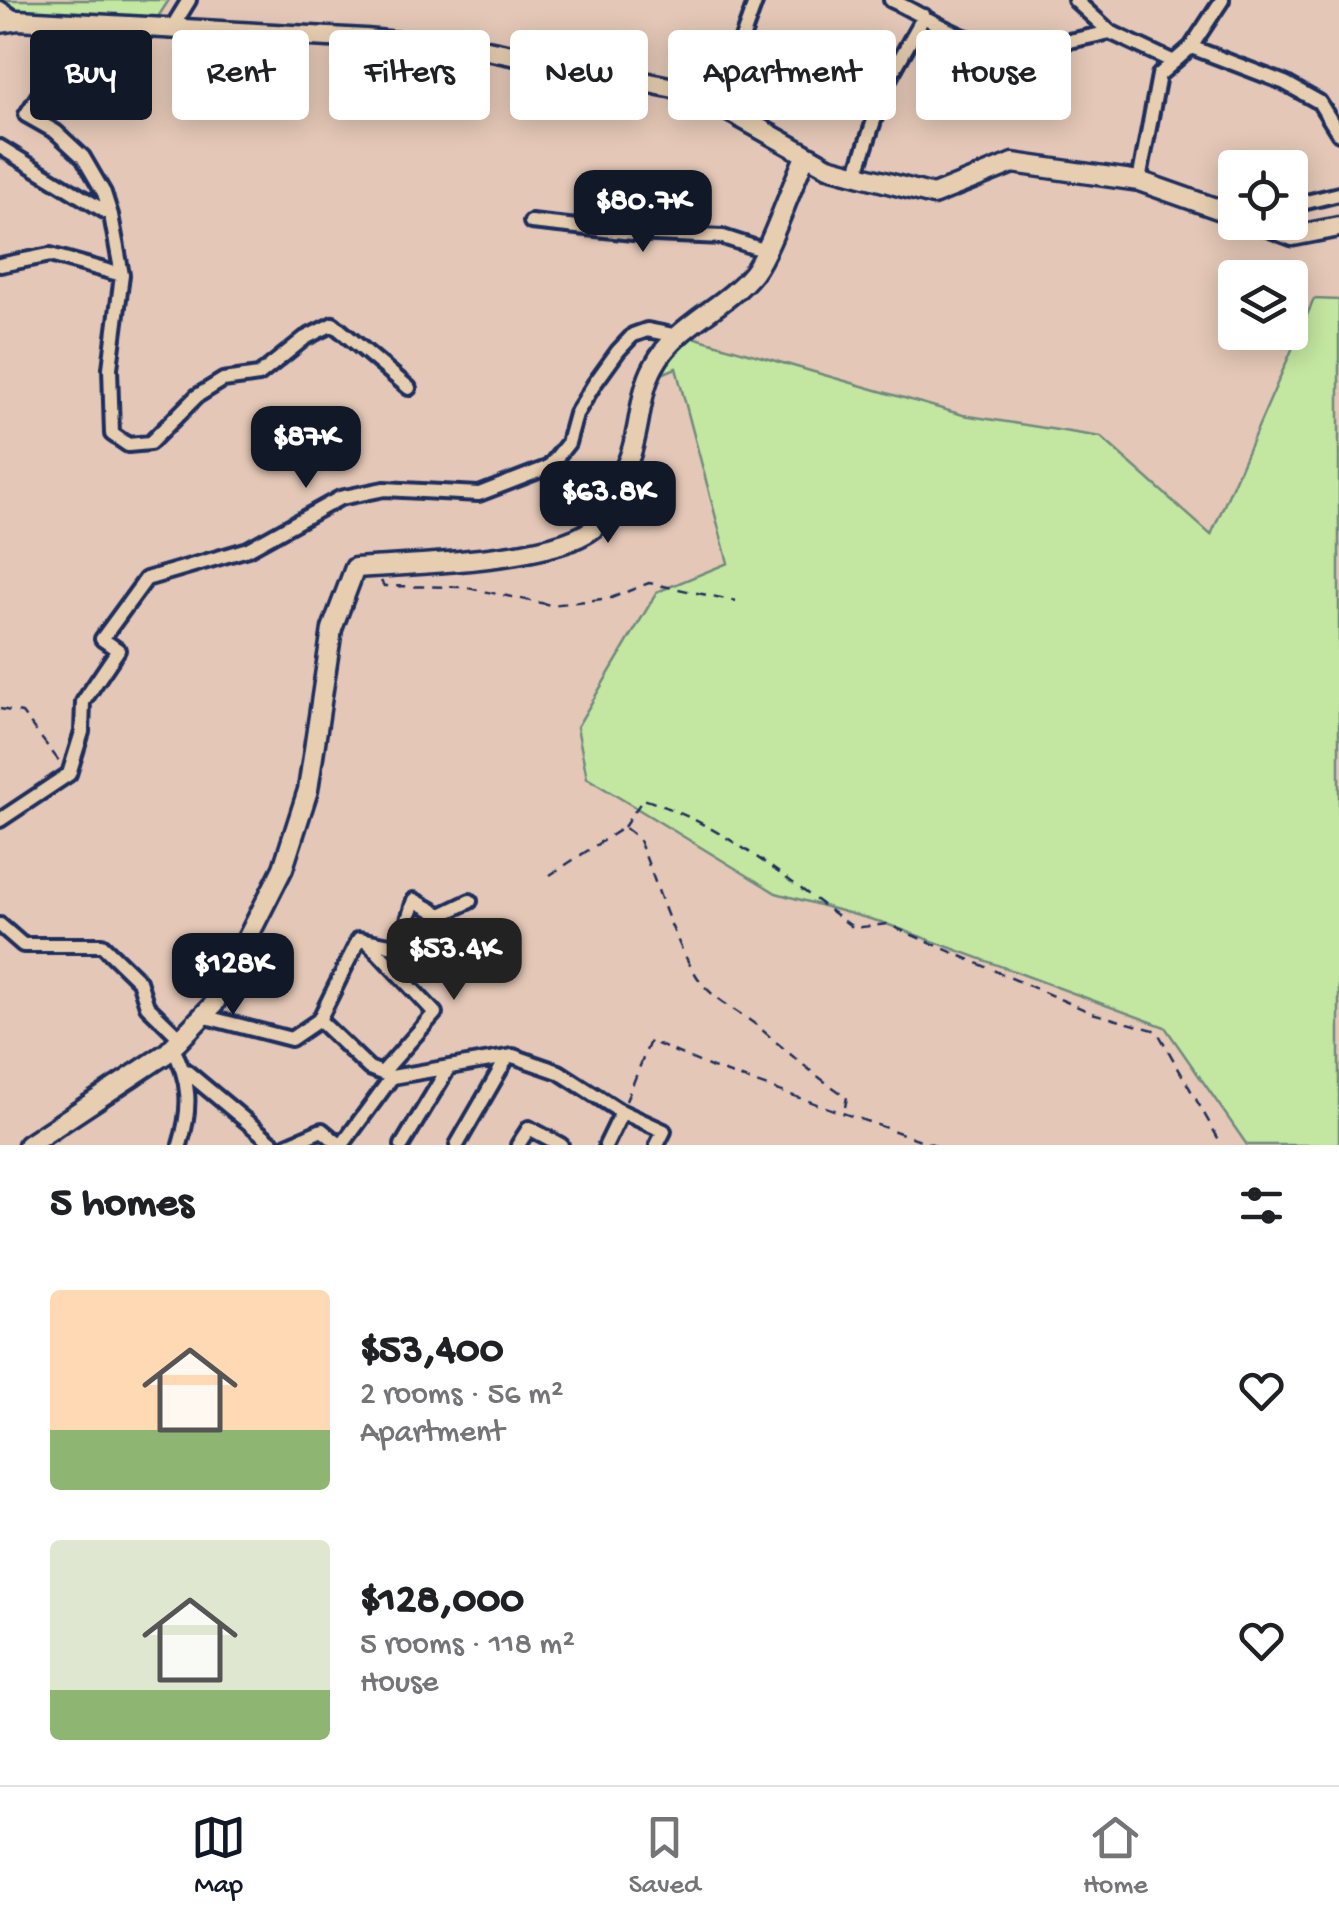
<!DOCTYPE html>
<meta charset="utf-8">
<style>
:root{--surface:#fff;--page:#f2f2f2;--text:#202124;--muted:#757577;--line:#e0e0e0;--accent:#111827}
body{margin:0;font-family:"Gochi Hand",sans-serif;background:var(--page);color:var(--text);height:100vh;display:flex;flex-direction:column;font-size:38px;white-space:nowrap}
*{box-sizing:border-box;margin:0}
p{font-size:32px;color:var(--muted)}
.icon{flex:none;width:55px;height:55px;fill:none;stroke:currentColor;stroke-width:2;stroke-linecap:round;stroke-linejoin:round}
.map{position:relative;height:1145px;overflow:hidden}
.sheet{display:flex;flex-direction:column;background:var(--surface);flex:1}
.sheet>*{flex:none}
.top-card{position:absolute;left:30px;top:30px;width:1280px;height:90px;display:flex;gap:20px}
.buttons{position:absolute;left:1218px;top:150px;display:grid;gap:20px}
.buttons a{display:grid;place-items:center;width:90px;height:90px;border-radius:10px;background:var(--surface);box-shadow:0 5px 25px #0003;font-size:50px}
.price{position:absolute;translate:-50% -85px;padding:0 22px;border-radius:20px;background:var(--accent);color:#fff;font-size:32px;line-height:65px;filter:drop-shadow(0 2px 5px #0008)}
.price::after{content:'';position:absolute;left:50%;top:60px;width:30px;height:22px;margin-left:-15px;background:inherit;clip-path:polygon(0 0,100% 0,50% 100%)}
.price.active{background:#222;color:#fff}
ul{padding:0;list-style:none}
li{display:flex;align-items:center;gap:30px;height:250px;padding:0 50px}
li span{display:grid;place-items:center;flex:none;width:280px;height:200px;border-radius:10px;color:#555}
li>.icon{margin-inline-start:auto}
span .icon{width:120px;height:120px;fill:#fffc;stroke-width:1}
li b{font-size:42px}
h2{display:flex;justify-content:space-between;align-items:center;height:120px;padding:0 50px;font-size:42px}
.pill{padding:0 35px;border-radius:10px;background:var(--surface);box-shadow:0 5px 25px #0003;font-size:35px;line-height:90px}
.pill.active{background:var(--accent);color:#fff}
.menu{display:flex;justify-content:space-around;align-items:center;height:140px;border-top:2px solid var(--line);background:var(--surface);font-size:28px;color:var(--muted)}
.menu a{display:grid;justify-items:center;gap:5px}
.menu .active{color:var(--accent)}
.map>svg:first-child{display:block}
.green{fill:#c3e6a0;stroke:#6f8a7f;stroke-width:2.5}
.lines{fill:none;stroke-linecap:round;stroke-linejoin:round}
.street-casing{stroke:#1b2f5e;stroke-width:20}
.secondary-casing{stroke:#1b2f5e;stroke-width:25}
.path{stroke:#1b2f5e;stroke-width:2.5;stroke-dasharray:10 8;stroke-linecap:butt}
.street{stroke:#e8ceb0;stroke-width:12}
.secondary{stroke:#e8ceb0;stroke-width:18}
</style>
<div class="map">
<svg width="1339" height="1145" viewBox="0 0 1339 1145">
<rect width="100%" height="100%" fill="#e4c7b6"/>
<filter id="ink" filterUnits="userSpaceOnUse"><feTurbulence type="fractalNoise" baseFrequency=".01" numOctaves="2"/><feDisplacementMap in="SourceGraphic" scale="20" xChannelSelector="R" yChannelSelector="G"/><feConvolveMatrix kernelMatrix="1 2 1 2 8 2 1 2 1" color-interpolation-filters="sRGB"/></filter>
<g filter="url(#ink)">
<path class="green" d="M6,0H169L156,20L16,12Z
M1314,299L1339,300V1145H1247L1165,1027L881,922L776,893L587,778L577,727L657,592L728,563L676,368L657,376L682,334L963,415L1101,437L1211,535Z"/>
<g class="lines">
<g class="street-casing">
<path id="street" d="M891,0C915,11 937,26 962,36C1011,55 1060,44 1110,32L1174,62
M1075,0L1110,32
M0,8L18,20
M83,25L26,115L56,132L83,157L104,193L111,215L122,275L110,368L112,434L128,445L150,443L197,396L223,380L259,375L305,338L333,324L409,388
M170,31L189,0
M1191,47L1285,83L1319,102L1339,134
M718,105L756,0
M0,147L111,215
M856,175L886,84L924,16
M1139,181L1159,75L1191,47L1222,0
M1290,206L1339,194
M531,222L633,233L723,237L763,250
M0,265L50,255L122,275
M0,820L69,774L82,732L83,702L118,650L102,639L146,579L248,549L340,498L384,489L479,494L549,467L568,443L576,414L595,383L618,351L633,335L647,330L678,336
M0,925L23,945H102L139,981L147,1006L181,1039
M368,942L435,1013L382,1073
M202,1016L291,1039L319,1020L369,1068L392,1077
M319,1020L359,939L400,947L414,900L441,915L470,901
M172,1047C191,1080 191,1109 180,1145
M186,1071L275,1145
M287,1145L322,1130L340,1145
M342,1145L392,1077L513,1056L559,1072L618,1110L664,1131L657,1145
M402,1145L449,1067
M457,1145L507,1058
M518,1145L529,1128L561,1145
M606,1145L622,1112"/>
</g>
<g class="secondary-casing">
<path id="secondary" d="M0,23L18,20L365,39L487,50L674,88L718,105L828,167L933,195L1013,163L1139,181L1235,215
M1256,222L1293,236L1339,227
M28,1145L167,1053L214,1004L283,868L308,790L332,629L355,568C408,564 566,562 599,523C612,506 620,480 628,461C641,431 638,395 654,366C676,324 724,309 753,273C771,249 791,186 806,155"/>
</g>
<path class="path" d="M381,581L384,586L463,587L551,605L611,598L649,583L736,601
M0,709L22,713L59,761
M624,827L643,799C723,824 787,880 854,928L887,924L1092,1013L1157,1031L1222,1145
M550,875L624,827L638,838C657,882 670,934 696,975C712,1001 739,1010 761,1029C790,1054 815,1076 847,1097L844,1112
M626,1101L650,1041L713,1068L935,1145"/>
<use href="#street" class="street"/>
<use href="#secondary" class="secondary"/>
</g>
</g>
</svg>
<div class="buttons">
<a><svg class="icon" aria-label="locate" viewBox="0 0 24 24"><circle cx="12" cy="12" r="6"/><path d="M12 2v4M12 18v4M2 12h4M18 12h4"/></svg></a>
<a><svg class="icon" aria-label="layers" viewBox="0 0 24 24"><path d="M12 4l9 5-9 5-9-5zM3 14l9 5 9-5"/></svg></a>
</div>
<b class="price" style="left:643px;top:255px">$80.7K</b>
<b class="price" style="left:306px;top:491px">$87K</b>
<b class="price" style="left:608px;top:546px">$63.8K</b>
<b class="price active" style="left:454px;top:1003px">$53.4K</b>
<b class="price" style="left:233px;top:1018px">$128K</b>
<div class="top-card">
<a class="pill active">Buy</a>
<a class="pill">Rent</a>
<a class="pill">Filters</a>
<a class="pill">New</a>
<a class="pill">Apartment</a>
<a class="pill">House</a>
</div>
</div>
<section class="sheet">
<h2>5 homes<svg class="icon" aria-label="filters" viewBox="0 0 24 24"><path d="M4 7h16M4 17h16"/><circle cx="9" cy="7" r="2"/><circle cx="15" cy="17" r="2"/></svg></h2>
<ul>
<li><span style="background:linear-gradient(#ffd9b3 70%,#8fb573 0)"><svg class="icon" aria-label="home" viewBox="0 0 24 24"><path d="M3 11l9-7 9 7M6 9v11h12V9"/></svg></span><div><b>$53,400</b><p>2 rooms · 56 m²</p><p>Apartment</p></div><svg class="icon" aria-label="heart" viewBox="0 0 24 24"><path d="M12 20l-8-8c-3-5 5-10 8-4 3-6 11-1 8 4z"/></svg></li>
<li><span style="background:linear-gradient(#dfe7d0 75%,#8fb573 0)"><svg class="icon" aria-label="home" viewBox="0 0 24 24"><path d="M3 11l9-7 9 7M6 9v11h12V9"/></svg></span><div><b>$128,000</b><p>5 rooms · 118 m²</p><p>House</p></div><svg class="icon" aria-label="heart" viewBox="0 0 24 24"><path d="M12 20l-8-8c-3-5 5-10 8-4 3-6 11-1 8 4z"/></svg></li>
</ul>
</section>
<nav class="menu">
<a class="active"><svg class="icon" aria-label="map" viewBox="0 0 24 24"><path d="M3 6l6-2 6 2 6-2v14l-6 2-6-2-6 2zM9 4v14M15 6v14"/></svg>Map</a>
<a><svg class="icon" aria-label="saved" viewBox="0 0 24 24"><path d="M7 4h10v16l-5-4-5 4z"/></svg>Saved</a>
<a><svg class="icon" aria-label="home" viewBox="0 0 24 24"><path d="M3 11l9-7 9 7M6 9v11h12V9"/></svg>Home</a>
</nav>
